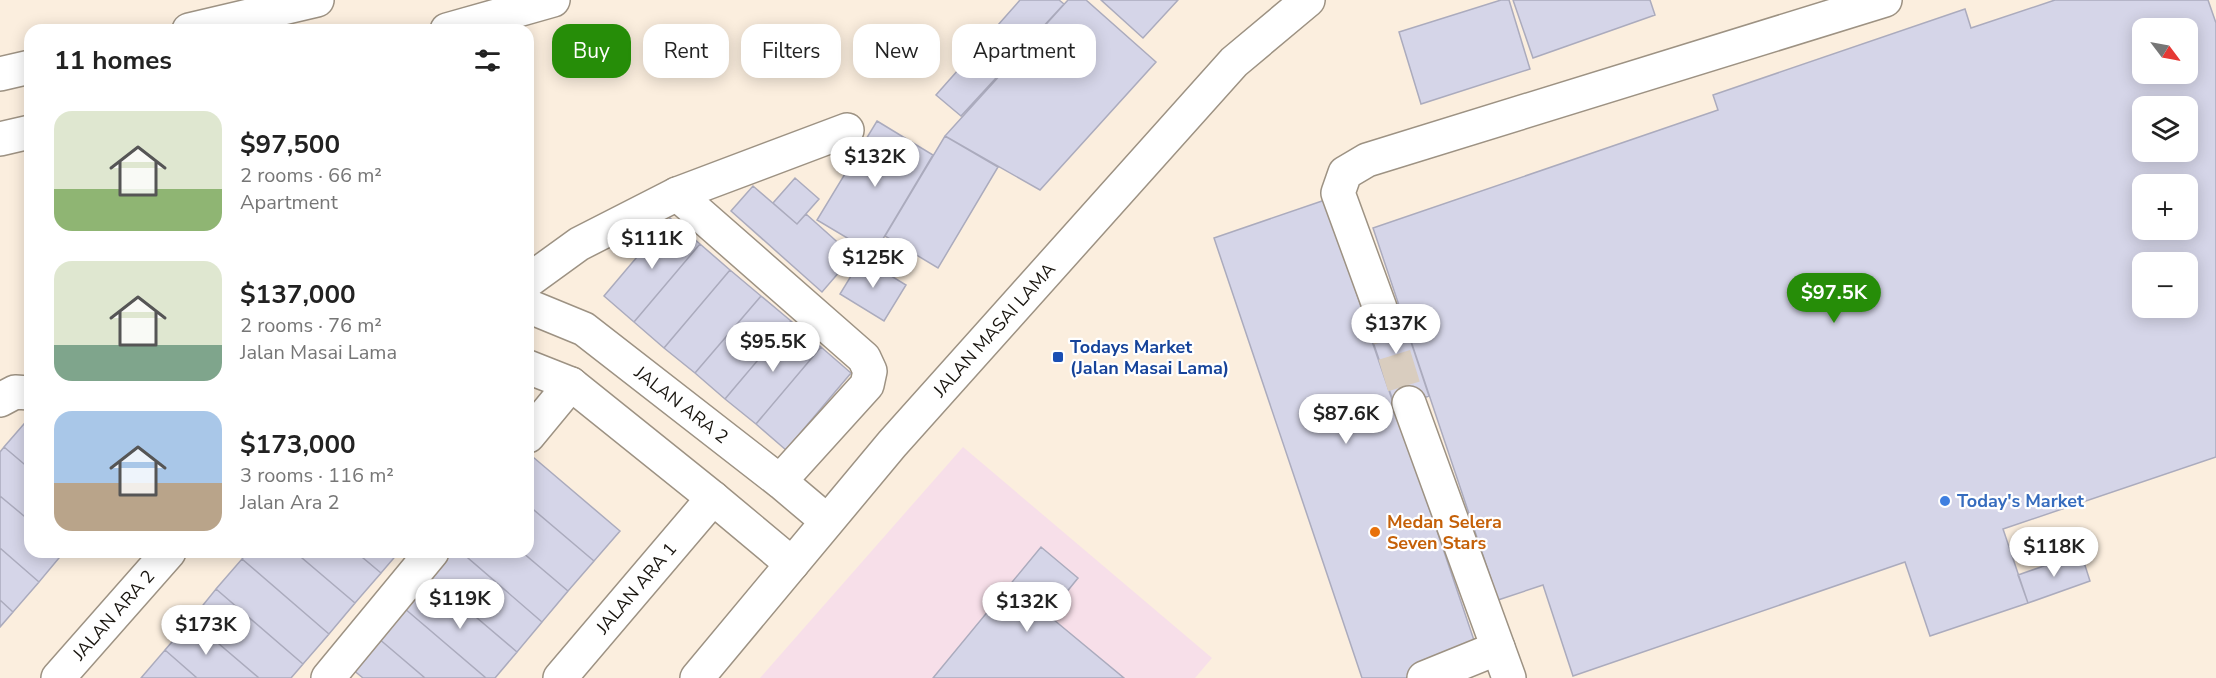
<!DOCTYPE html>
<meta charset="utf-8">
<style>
:root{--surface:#fff;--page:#f2f2f2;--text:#222;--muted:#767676;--accent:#268d08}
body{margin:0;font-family:"Nunito Sans",sans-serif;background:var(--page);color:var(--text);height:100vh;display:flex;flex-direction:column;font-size:22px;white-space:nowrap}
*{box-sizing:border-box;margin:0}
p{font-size:20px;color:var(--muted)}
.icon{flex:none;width:33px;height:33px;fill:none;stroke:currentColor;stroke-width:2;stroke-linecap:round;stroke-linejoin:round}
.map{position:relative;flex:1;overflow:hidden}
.panel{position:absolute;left:24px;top:24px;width:510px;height:534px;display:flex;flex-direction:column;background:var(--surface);border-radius:18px;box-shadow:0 3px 15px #0003}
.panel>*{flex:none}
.guide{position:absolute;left:552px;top:24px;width:570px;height:54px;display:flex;gap:12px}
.needle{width:39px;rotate:122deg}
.tools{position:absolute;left:2132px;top:18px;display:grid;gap:12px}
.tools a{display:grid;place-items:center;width:66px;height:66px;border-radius:12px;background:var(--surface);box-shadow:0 3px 15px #0003;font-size:30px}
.price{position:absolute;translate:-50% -51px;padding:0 14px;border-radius:21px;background:#fff;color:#222;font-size:20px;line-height:39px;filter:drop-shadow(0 2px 3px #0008)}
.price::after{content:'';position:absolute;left:50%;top:36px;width:18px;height:14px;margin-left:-9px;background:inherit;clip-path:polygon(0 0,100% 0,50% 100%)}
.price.selected{background:var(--accent);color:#fff}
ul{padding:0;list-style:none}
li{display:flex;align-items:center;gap:18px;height:150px;padding:0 30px}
li span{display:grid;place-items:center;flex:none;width:168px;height:120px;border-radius:18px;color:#555}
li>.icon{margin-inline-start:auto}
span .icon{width:72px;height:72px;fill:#fffc;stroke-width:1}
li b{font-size:26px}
h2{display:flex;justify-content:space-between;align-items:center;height:72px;padding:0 30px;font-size:26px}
.tag{padding:0 21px;border-radius:18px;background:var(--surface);box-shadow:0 3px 15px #0003;font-size:21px;line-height:54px}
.tag.selected{background:var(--accent);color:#fff}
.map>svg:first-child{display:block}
.commercial{fill:#f7dfe9}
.building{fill:#d5d5e8;stroke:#ababbd;stroke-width:1.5;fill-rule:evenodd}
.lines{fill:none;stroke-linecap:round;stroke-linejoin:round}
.minor-tunnel{stroke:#d9cdbf;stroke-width:33;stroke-dasharray:33 16;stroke-linecap:butt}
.minor-casing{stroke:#9d9283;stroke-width:36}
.major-casing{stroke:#9d9283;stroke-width:36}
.highway-casing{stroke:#9d9283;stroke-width:36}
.minor{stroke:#fff;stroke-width:33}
.major{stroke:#fff;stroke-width:33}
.highway{stroke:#fff;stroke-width:33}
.transit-dot{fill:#1a4fb4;stroke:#fff;stroke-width:2}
.shop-dot{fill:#3f7fe0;stroke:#fff;stroke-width:2}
.food-dot{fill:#e8710a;stroke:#fff;stroke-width:2}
.labels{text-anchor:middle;stroke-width:4.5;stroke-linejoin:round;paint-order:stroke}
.street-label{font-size:18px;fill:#18140e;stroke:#fff}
.transit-label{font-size:18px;font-weight:bold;fill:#164399;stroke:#fff;text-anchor:start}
.shop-label{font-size:18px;font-weight:bold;fill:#366cbe;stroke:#fff;text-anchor:start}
.food-label{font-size:18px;font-weight:bold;fill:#c56008;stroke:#fff;text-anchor:start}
</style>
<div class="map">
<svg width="2216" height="678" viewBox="0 0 2216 678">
<rect width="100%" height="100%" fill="#fbeede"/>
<path class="commercial" d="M963,447L1212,658L1195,678H760Z"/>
<path class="building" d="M1020,0H1059L1064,4L961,116L936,95Z
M1068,0H1086L1156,62L1040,190L945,136Z
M1101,0H1178L1143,38Z
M1501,0H1509L1530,69L1421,104L1399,32Z
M1513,0H1650L1655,15L1533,58Z
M2055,0H2208L2216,23V457L2003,529L2028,603L1930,636L1905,562L1573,676L1543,585L1498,600L1373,228L1718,110L1713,95L1965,9L1971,28ZM2142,28H2187V74H2142ZM2142,106H2187V152H2142ZM2142,184H2187V230H2142ZM2142,262H2187V308H2142Z
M877,121L933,155L874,254L817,220Z
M945,136L998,167L938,268L885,236Z
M795,178L819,199L797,224L773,203Z
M753,186L797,224L806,214L853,256L822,292L731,211Z
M1325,200L1479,655L1413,678H1362L1214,238Z
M670,218L700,244L634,322L604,296Z
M700,244L730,270L664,348L634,322Z
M862,258L906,285L884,321L840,294Z
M730,270L761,296L695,373L664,348Z
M761,296L791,321L725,399L695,373Z
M1398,303L1429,396L1395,408L1363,315Z
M791,321L821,347L756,424L725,399Z
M821,347L851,373L786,450L756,424Z
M30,417V469L4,447Z
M4,447L30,469V521L0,496V452Z
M533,457L620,531L594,561L528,505V463Z
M0,496L30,521V552H64L39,582L0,548Z
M528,505L594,561L568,591L522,552H528Z
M1041,547L1078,578L1048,615L1124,678H933Z
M0,548L39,582L13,612L0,600Z
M248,552H295L355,603L329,634L242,559Z
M295,552H356L381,573L355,603Z
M356,552H399L381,573Z
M452,552H461L542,622L517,652L430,578Z
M461,552H522L568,591L542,622Z
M2081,553L2090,581L2028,603L2018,575Z
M242,559L329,634L303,664L216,589Z
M430,578L517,652L495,678H486L404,608Z
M216,589L303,664L291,678H259L191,620Z
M0,600L13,612L0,627Z
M404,608L486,678H425L378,638Z
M191,620L259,678H197L165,650Z
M378,638L425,678H363L352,669Z
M165,650L197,678H141Z"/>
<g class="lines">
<path class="minor-tunnel" d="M1380,308L1409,403"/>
<g class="minor-casing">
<g id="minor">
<path d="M677,194L864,358L870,371L867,385L780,481"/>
<path d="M528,281L579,244L677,194L847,130"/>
<path id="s1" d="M528,306L584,329L782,483L827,521"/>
<path d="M1380,308L1338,193L1345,173L1367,160L1885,0"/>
<path d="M528,367L571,384L713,498L792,564"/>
<path d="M0,400L15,392L30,393"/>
<path d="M1409,403L1509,678"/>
<path d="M528,436L571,384"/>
<path id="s2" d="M58,678L169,552"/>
<path d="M328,678L432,552"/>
<path id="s3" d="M560,678L713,498"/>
<path d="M1424,678L1498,648"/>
</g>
</g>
<g class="major-casing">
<g id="major">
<path id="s4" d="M697,678L892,444L1234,62L1308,0"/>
</g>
</g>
<g class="highway-casing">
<path id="highway" d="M189,30L317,0
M447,30L553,0
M0,74L30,67
M0,139L30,132"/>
</g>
<use href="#minor" class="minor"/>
<use href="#major" class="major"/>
<use href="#highway" class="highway"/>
</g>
<rect class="transit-dot" x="1052" y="351" width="12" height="12" rx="3"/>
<circle class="shop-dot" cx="1945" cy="501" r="6"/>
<circle class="food-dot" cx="1375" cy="532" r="6"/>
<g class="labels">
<g class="street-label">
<text dy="6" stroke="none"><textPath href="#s4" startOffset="458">JALAN MASAI LAMA</textPath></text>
<text dy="6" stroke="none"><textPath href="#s1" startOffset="184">JALAN ARA 2</textPath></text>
<text dy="6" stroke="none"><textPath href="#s3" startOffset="118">JALAN ARA 1</textPath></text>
<text dy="6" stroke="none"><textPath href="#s2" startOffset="84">JALAN ARA 2</textPath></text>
</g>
<g class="transit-label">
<text x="1070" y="353">Todays Market<tspan x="1070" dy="21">(Jalan Masai Lama)</tspan></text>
</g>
<g class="shop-label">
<text x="1957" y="507">Today's Market</text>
</g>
<g class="food-label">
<text x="1387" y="528">Medan Selera<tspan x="1387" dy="21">Seven Stars</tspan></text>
</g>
</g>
</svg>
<div class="tools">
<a><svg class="needle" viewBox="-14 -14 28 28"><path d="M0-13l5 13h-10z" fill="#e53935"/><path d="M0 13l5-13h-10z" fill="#767676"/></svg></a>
<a><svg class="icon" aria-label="layers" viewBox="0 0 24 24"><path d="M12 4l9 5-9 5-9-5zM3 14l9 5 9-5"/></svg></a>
<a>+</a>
<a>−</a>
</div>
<b class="price" style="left:875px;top:188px">$132K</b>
<b class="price" style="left:652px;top:270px">$111K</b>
<b class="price" style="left:873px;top:289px">$125K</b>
<b class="price selected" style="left:1834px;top:324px">$97.5K</b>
<b class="price" style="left:1396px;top:355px">$137K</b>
<b class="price" style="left:773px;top:373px">$95.5K</b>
<b class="price" style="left:1346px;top:445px">$87.6K</b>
<b class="price" style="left:2054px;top:578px">$118K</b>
<b class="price" style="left:460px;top:630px">$119K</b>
<b class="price" style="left:1027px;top:633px">$132K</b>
<b class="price" style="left:206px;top:656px">$173K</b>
<div class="guide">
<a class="tag selected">Buy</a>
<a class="tag">Rent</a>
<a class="tag">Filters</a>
<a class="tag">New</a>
<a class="tag">Apartment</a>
</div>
<section class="panel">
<h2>11 homes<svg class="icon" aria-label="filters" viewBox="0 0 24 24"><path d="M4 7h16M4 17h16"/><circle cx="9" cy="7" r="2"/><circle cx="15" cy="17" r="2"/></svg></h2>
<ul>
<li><span style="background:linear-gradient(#dfe7d0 65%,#8fb573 0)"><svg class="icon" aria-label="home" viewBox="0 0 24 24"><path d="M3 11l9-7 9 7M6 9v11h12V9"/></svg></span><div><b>$97,500</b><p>2 rooms · 66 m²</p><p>Apartment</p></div></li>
<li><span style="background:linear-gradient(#dfe7d0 70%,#7fa58c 0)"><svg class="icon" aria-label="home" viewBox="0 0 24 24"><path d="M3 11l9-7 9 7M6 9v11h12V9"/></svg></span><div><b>$137,000</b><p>2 rooms · 76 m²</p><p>Jalan Masai Lama</p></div></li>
<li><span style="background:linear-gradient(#a9c7e8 60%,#b9a48a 0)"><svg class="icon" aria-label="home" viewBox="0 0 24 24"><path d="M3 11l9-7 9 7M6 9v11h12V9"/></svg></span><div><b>$173,000</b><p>3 rooms · 116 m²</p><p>Jalan Ara 2</p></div></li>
</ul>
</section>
</div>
